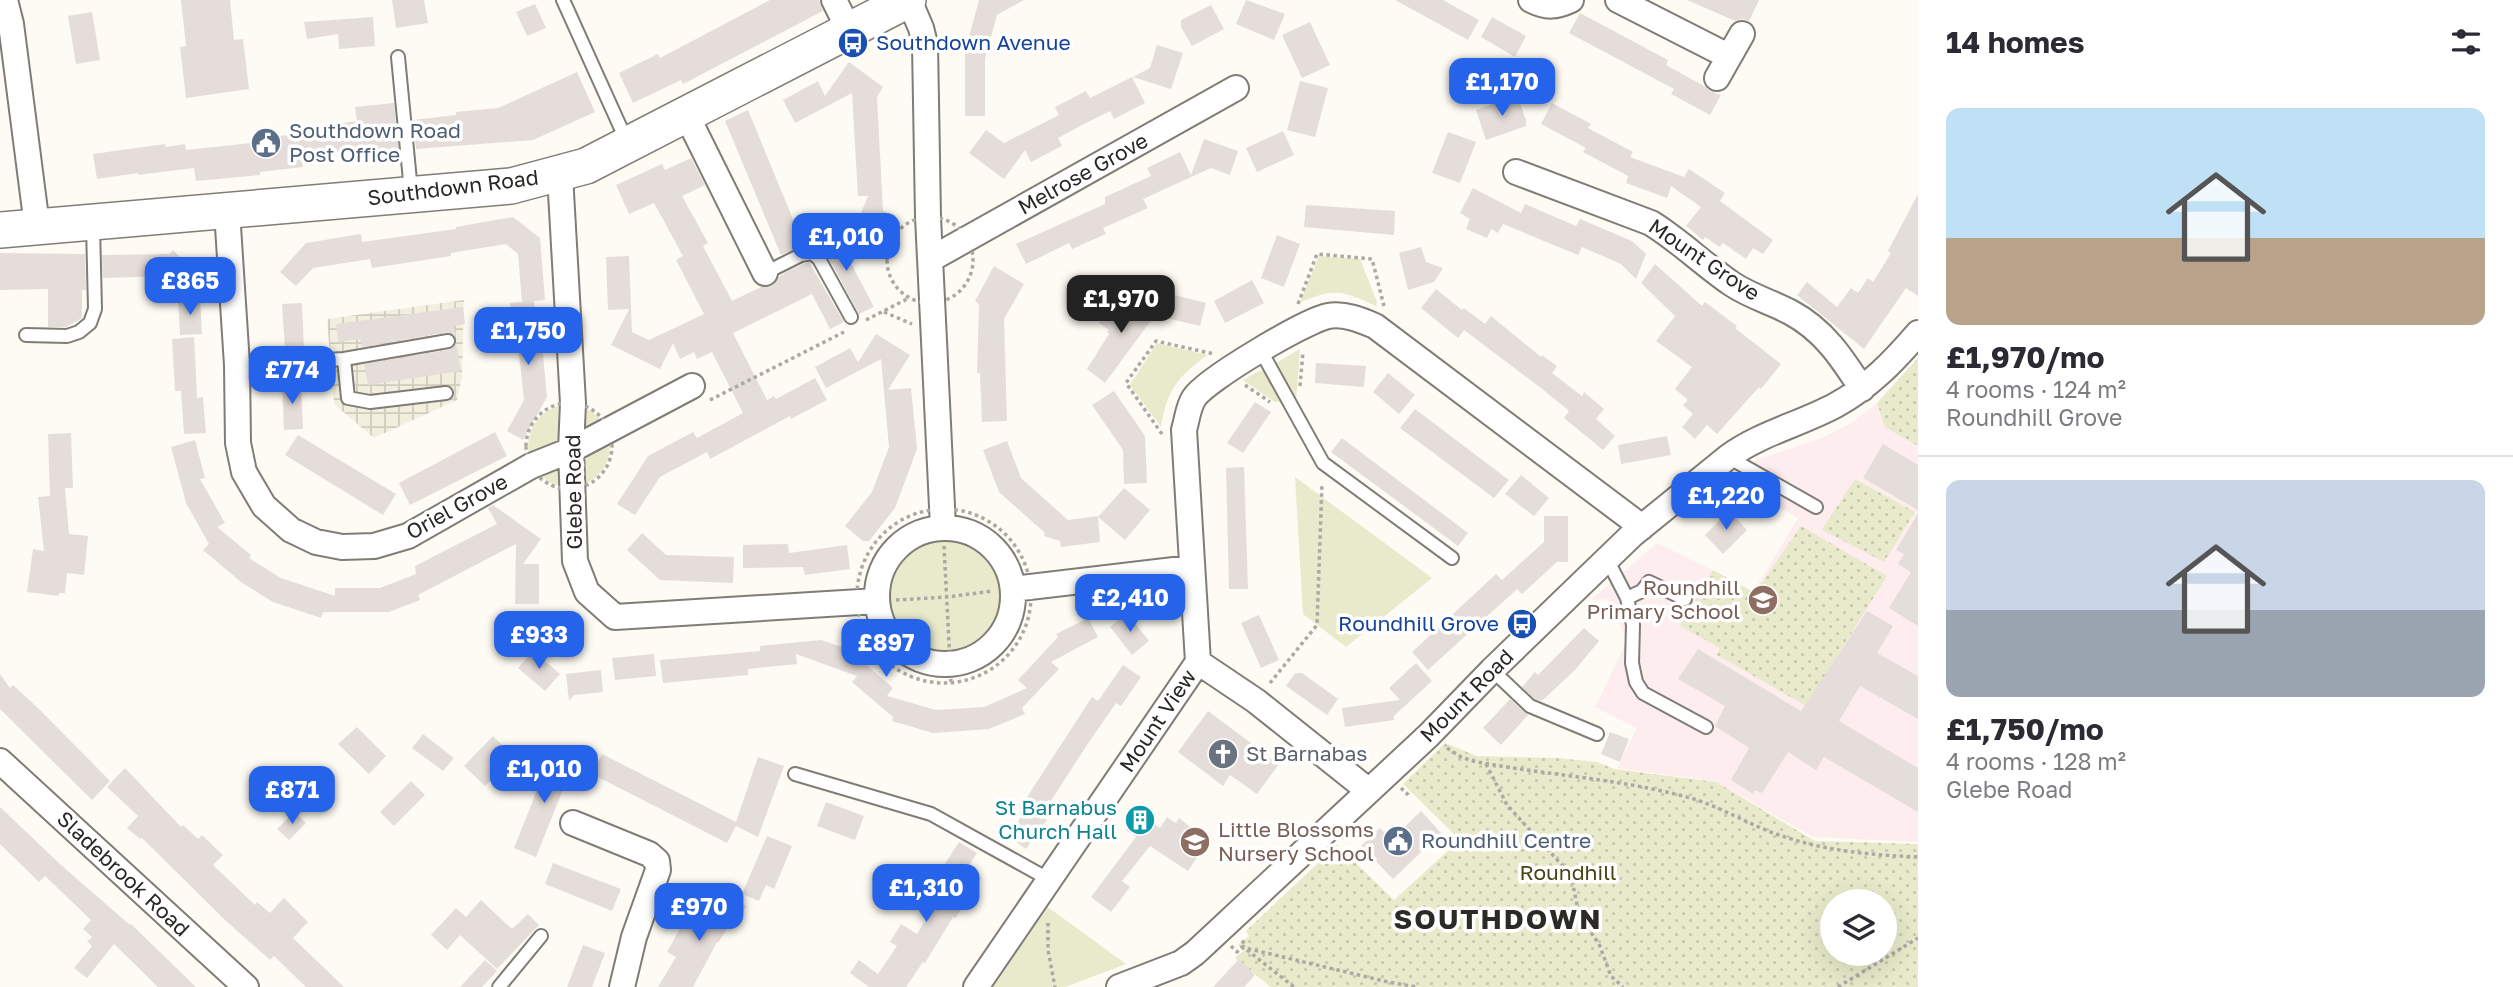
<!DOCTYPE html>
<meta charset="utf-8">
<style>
:root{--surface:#fff;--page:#f2f2f3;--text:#2b2b33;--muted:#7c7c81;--line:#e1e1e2;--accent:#2563eb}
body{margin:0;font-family:"Golos Text",sans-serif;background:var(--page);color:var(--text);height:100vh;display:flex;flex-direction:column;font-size:26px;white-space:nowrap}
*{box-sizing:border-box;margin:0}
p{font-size:23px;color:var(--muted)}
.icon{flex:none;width:38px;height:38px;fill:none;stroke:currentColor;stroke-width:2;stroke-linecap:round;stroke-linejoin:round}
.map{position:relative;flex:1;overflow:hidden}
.panel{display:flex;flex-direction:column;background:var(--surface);width:595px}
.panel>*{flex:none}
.fabs{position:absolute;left:1820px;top:889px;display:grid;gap:14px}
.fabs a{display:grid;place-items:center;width:77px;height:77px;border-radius:50%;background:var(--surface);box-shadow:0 7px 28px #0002;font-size:35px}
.price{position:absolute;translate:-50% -60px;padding:0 16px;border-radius:14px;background:var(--accent);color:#fff;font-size:23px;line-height:46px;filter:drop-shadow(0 2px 4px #0008)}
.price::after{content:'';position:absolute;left:50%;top:42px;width:21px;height:16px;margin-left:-10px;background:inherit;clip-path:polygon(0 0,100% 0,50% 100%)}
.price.on{background:#222;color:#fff}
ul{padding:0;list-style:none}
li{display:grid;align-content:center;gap:14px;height:371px;padding:0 28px}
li+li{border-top:2px solid var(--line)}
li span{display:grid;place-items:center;height:217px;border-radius:14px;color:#555}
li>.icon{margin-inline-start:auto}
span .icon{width:126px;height:126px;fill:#fffc;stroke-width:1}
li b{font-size:30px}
h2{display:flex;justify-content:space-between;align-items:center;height:84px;padding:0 28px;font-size:30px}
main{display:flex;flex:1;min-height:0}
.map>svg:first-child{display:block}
.industrial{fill:url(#industrial-grid)}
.education{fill:#fdedef}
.grass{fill:#e8eacb}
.park{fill:url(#park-dots);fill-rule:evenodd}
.building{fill:#e5ddd9}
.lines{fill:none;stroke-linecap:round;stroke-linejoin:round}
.lane-casing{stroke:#7f7d76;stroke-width:16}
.street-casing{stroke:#7f7d76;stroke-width:28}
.secondary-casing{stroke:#7f7d76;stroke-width:38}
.path{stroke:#aba9a3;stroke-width:3.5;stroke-dasharray:3.5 3.5;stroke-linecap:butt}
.lane{stroke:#fff;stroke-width:12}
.street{stroke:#fff;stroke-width:24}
.secondary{stroke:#fff;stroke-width:35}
.labels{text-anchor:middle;stroke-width:7;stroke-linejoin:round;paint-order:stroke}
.transit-label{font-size:21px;fill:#164399;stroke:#fff;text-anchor:start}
.service-label{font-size:21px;fill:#4e5e75;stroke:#fff;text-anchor:start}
.street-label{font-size:21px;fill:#282724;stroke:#fff}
.education-label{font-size:21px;fill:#785e54;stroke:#fff;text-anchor:end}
.worship-label{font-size:21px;fill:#5b616d;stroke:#fff;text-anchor:start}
.culture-label{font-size:21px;fill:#0d838f;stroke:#fff;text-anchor:end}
.park-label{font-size:21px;fill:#444514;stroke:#fff}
.district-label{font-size:28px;font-weight:bold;letter-spacing:2px;fill:#2b2a24;stroke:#fff}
</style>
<main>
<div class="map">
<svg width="1918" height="987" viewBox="0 0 1918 987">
<defs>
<pattern id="industrial-grid" width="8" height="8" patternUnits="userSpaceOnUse" patternTransform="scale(1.75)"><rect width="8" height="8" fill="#f2efdf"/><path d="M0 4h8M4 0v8" fill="none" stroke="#d0cdbf"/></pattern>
<pattern id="park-dots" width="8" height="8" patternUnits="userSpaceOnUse" patternTransform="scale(1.75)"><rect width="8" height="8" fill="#e8eacb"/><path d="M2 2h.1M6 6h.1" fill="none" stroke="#c7c9ae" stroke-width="1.8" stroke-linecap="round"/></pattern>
</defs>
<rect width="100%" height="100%" fill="#fdfbf3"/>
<path class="industrial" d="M464,300L462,377L457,400L374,438L334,404L327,319Z"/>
<path class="education" d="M1918,358V842L1813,837L1714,781L1617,768L1637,728L1595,707L1627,641L1607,599L1591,600L1657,543L1754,591L1798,518L1731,479L1756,460L1822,438L1852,423L1877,403Z"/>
<path class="grass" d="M1319,256L1360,259L1377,302L1376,306C1342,290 1335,288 1300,302Z
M1157,343L1208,355C1178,376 1167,390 1161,427L1130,385Z
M1300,349L1296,401L1276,368V363Z
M1266,370L1284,402H1275L1243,380L1259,371Z
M528 446a41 41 0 1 1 82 0a41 41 0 1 1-82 0Z
M1295,477L1432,578L1346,647L1303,614Z
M886 596a58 58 0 1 1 116 0a58 58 0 1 1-116 0Z
M1045,905L1126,964L1065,987H987Z"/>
<path class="park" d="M1918,358V446L1885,427L1877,403Z
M1855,479L1915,512L1884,562L1822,530Z
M1801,526L1887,576L1806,706L1717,655L1720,648L1680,626L1713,570L1755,593Z
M1445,743L1477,756L1557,758L1597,762L1614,769L1716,782L1815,841L1918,844V987H1271L1235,958L1243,951L1238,945L1249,936L1246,931L1337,845L1394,900L1460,840L1403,784ZM1832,901H1885V954H1832Z"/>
<path class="building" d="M181,0H230L234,40L243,39L249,89L186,98L180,47L186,46Z
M392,0H424L428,23L396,28Z
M770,0H819L823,11L683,84L681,80L633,103L619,73L658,54L660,58Z
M979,0H1024L997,15L985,59V116H965V52Z
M1246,0L1285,14L1274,40L1236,24Z
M1395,0H1443L1479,20L1468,40Z
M1687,0H1759L1749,21L1743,19L1735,21Z
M535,4L546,28L527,36L516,12Z
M1211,5L1224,29L1192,46L1181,27V20Z
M92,12L100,60L76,64L68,16Z
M1580,13L1668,60L1666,65L1704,86L1710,91L1721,95L1710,115L1671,94L1674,89L1569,33Z
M373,17L375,46L339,49L338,34L307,39L304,22Z
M1492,17L1526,36L1515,57L1481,37Z
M1310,22L1330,65L1302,78L1282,35Z
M1157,45L1183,53L1171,89L1133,77L1150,68Z
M849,62L883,87L877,97L883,211L886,212L873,247L851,238L868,196H858L852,93L795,123L783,100L818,81L825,96Z
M577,72L595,112L533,140L416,149L413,120L456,115V112L498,108Z
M1132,77L1145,103L1114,119L1110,111L1084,124L1058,138L1062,146L1031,162L1025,150L1004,179L969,153L986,130L1004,143L1059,115L1055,107L1086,91L1090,98Z
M1300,81L1328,88L1315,137L1287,130Z
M1517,95L1526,120V126L1486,140L1476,110Z
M394,103L399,153L361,157L360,148L302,158L303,167L260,172V175L196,181L194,168L138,175V173L97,179L93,154L165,144L166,147L185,144L186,150L260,142V138L317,132L316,127L357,121L355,107Z
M1552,103L1591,124L1588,128L1633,152L1630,157L1684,177L1689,169L1725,193L1720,201L1773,240L1763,254L1753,248L1746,259L1723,243L1720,247L1705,237L1703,240L1686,226L1701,207L1671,186L1667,198L1626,183L1628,176L1583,152L1586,148L1541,124Z
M748,110L804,246L781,255L725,121Z
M1283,131L1294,155L1257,172L1246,148Z
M1448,132L1476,142L1460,183L1432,173Z
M1204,139L1238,151L1230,175L1211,168L1143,199L1148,208L1103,228L1106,234L1072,249L1069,243L1026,264L1016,244L1105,204V197L1151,176L1147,168L1180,152L1191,175Z
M691,158L705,185L682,196L708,243L703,246L732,301L761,287L772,286L779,277L788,271L809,262L844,322L830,329L812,294L733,333L767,400L774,396L776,399L815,378L827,400L791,419L790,416L710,459L707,452L660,477L635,515L617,504L648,456L693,432L697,438L743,413L712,352L697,359L694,352L680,359L673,343L660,369L611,345L629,309L608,310L606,257L629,256L632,332L649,340L704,314L676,260L683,256L654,203L629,214L616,185L662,164L665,170Z
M1473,188L1521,213L1525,204L1576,226L1580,219L1632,241L1646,254L1636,279L1621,264L1582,247L1578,255L1503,224L1498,233L1491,229L1487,238L1466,229L1470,219L1460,213Z
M1918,194V296L1906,288L1864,349L1797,295L1807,282L1837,307L1851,288L1858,293L1868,278L1873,282L1891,253L1888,251Z
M1306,205L1395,211L1394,235L1304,227Z
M513,217L540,238L545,300L522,302L518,254L506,244L451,253V256L372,268L370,259L313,268L296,286L280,272L306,243L361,234L362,242L456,229V227Z
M835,233L874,307L859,314L827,255L814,244Z
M1277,235L1300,244L1284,287L1261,278Z
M1421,247L1426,262L1443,268L1434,282L1408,290L1399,253Z
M173,250L198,275L183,291L168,276L103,278L102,255L169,254Z
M0,253L85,254L86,290H82V318L66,327H48V289L0,290Z
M1655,264L1702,306L1705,302L1737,326L1735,328L1781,364L1761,389L1759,387L1717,434L1707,425L1695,439L1682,427L1693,414L1683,405L1688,400L1675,389L1692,367L1656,341L1675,316L1641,283Z
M994,266L1024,284L1004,319L1007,421L982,422L980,373H977L979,304L975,301Z
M1252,280L1264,303L1225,323L1214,301Z
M1436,289L1462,310L1464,308L1485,324L1491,316L1541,357L1542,355L1557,366L1552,373L1582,396L1584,392L1604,409L1596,419L1615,436L1603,450L1564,418L1569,411L1541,388L1464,330L1458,338L1421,308Z
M1134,293L1158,311L1105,383L1087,369L1109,334L1107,332L1109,330L1099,323L1116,303L1123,308Z
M1167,293L1206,303L1200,326L1162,317Z
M200,298L202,334L180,335L178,299Z
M534,301L538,344H542L547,397L523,440L507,431L524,400L518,344H514L510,303Z
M302,303L304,349L285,350L282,304Z
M463,307L465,324L454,326L456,337L447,332L362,347L360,339L338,342L336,324Z
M876,334L910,355L888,390L911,388L917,449L895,508L869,541H863L845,526L872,492L889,447L881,359L826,388L815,367L850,348L858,362Z
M194,337L197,398L203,397L206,433L184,434L181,391H175L172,339Z
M456,343L461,371L368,385L364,364L449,350Z
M1316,363L1366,366L1364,387L1315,383Z
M1388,373L1415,395L1399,414L1373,392Z
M301,383L303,429L284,430L282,384Z
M1114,391L1145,436L1147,483L1124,484L1123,450L1092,405Z
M1255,402L1271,412L1243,453L1227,443Z
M1415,409L1509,480L1494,498L1400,428Z
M495,432L507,456L410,505L399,483Z
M71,433L73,488H65L69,534L88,536L84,575L67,573L65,593H59V596L27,592L33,549L44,551L38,497L50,496L48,434Z
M298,435L396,494L383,515L285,455Z
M1667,436L1671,455L1621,464L1618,445Z
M1342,438L1468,533L1458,546L1331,452Z
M195,440L205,478L200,479L225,523L217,527L251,555L249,558L281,578L335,596V588H380L416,574L415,566L497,524L488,508L493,505L541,539L523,564H539V604H515L516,544L418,595L420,600L389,612H323L321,618L273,602L241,582L203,550L209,544L186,503L171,447Z
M1007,441L1021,478L1068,520L1098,516L1100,542L1061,547L1060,541L1044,536L1045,533L999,492L983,450Z
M1883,444L1918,465V510L1863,478Z
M1244,467L1248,589H1229L1226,468Z
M1521,475L1549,498L1534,516L1505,494Z
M1124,488L1150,510L1125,540L1098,517Z
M1729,511L1747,530L1723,554L1705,535Z
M1918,513V626L1889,608L1911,572L1898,564L1904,554L1896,550Z
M1544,516H1568V562H1557L1522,594L1517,589L1428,670L1412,652L1496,574L1502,580L1544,542Z
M642,533L666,555L734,557L733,583L660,580L627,550Z
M788,544L789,553L847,545L850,569L805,575L803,567L743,568V545Z
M505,610L526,648L503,646Z
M1867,611L1893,626L1877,653L1918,676V719L1860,686L1839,721L1918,768V812L1824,757L1816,770L1788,752L1762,793L1755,790L1753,794L1731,780L1749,748L1715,726L1725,706L1678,679L1698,649L1801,711Z
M1127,613L1149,641L1132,655L1110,627Z
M1259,615L1279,660L1261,668L1241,623Z
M1088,618L1098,637L1051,662L1059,669L1022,708L1025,714L989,729L933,733L892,721L893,717L852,682L857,676L796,654L797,664L748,669V675L663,683L660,660L760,651V646L821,640L848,649L893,688L887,696L936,710L984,707L1027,688L1018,680L1058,637L1056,634Z
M1584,628L1599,641L1575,670L1543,700L1541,701L1535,699L1522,687L1535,672L1538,675Z
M533,651L560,674L545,691L518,668Z
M654,654L656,676L615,680L612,658Z
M1416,663L1432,681L1394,716V720L1345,727L1342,708L1400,700L1389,688Z
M1123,665L1141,677L1121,706L1116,703L1087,745L1041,816L1047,820L1026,849L1008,836L1032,801L1027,797L1092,697L1098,701Z
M601,670L603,692L574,695L569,701L566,674Z
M1295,673H1302L1338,699L1327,715L1286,686Z
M0,674L10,688L13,685L40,710L110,781L92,800L0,709Z
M1510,699L1528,715L1501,745L1483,728Z
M1208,711L1279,764L1257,794L1230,775L1223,786L1178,752Z
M357,727L386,756L369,774L338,744Z
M1610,732L1629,739L1620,762L1601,754Z
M423,734L454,758L443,771L412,748Z
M493,736L514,757L485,786L464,766Z
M552,753L574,762L536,857L514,848Z
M602,754L736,822L758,757L784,766L758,837L736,826L727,843L592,774Z
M125,768L181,827L183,825L198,839L202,835L223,855L213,865L255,905L257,902L270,913L284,898L308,922L293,938L344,987H306L274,956L270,960L226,921L142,838L140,839L127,828L138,816L107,787Z
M411,781L425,795L394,826L380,812Z
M826,802L864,816L855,840L817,826Z
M0,807L61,865L130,925L131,924L196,987H158L114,944L87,978L74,968L92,946L87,941L92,937L83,929L91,920L45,876L39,882L0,844Z
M1421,811L1441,833L1393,879L1361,846L1380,828L1391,840Z
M294,812L306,823L289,840L277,829Z
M1137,812L1160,828L1167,817L1176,823L1179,818L1208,841L1188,871L1150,846L1122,881L1130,887L1111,912L1091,897L1136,837L1126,830Z
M767,836L792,846L774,889L766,885L759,901L742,894Z
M959,842L977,853L967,868L981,878L955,919L953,917L925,963L923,962L906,987H869L850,973L859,960L878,974L897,946L890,942L901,924L917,934L934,905L923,898Z
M553,863L621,889L612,911L545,884Z
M724,895L746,906L738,922L733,919L718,943L717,942L693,987H658L676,957L667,952L690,910L711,922Z
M481,900L512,929L528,914L539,925L497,969L460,935L447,950L431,935L456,908L466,917Z
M583,945L605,953L592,987H567Z
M1239,959L1255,975L1244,987H1213Z
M485,960L497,971L482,987H460Z"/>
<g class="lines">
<g class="lane-casing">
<path id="lane" d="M563,0L628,144
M398,57L411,191
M765,273L801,255L812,253L819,259L851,317
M26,335L67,336L79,332L90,323L95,309L93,226
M1261,351L1323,463L1452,558
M344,359L348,398L370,402L446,393
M237,365L344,359L448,341
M1728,457L1816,507
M1607,559L1627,598L1642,591L1649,582L1685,599
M1627,598L1633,625L1632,663L1636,682L1643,693L1706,727
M1492,670L1530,706L1597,734
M795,774L931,814L1050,880
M499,987L541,936"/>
</g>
<g class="street-casing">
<path id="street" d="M5,0L11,24L37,226
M834,0L849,30
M909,0L921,28L925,44L928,217L943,527
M1531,0C1547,8 1556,7 1571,0
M1618,0L1728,56
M1717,78L1742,34
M686,114L765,273
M1516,172L1651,223C1680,241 1704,265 1732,284C1750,296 1771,302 1790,312C1824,330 1842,358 1862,389
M560,175L573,403L571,450L575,561L587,592L615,617L876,601
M227,211L237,365L238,443L244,472L264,506L291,530L316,542L342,547L374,546L408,536L531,466L571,450L692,386
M931,259L1236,88
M877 596a68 68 0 1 1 136 0a68 68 0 1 1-136 0Z
M1013,589L1191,568
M0,761L246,987
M1369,791L1256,701L1198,662L1184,430C1187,420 1188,407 1194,398C1205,380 1305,321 1328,316C1344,313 1361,320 1375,326L1642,527
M573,823L649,854L657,861L658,870L634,937L622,987
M976,987L1198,662
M1119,987L1181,963L1195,953L1429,735L1492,670L1632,535L1728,457C1761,433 1801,424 1836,405C1869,387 1894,361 1918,333"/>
</g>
<g class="secondary-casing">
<path id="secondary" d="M0,230L511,186L586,166L908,0"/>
</g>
<path class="path" d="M887 260a43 43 0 1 1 86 0a43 43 0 1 1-86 0Z
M1298,304L1317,254L1372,259L1384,306
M884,312L912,324
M866,320L909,298
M1245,385L1270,402
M1300,386L1303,352
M710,400L844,332
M526 446a43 43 0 1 1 86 0a43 43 0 1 1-86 0Z
M1162,434L1126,383L1156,341L1214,354
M857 596a87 87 0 1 1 174 0a87 87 0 1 1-174 0Z
M944,546L951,682
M896,600L947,597L993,591
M1270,683L1317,625L1322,483
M1447,748L1461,757L1473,761C1543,775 1614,778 1683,796C1717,804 1748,825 1782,836C1826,851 1871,855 1918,857
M1486,764L1507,805L1571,875L1579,915L1599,944L1611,976L1623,987
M1401,788L1407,794L1410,791
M1048,923V950L1055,987
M1231,946L1237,952L1243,946L1241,944L1245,940
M1241,947L1388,982L1417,987
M1247,950L1294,987
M1838,987L1918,938"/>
<use href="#lane" class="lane"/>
<use href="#street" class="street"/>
<use href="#secondary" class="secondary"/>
</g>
<defs>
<g id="bus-disc" transform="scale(1.575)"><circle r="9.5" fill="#1a4fb4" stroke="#fff"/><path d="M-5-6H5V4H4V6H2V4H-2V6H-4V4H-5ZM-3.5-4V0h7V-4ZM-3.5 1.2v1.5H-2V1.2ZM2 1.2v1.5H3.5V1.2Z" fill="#fff"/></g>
<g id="civic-disc" transform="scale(1.575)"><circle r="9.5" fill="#5c6f8a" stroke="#fff"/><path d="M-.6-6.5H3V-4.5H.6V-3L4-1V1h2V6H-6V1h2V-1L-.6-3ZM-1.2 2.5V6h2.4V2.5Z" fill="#fff"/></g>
<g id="school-disc" transform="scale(1.575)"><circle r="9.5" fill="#8d6e63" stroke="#fff"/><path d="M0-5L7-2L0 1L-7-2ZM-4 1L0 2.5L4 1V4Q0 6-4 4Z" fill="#fff"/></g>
<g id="church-disc" transform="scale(1.575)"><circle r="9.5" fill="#6b7280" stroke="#fff"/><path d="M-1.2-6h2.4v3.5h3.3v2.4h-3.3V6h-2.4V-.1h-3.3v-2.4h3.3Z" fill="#fff"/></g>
<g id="building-disc" transform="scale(1.575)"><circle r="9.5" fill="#0f9aa8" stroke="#fff"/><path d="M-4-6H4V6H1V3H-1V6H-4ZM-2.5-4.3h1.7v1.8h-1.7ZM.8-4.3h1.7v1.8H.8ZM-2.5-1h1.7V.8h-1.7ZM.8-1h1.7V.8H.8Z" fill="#fff"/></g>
</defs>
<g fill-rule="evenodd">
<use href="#bus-disc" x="853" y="43"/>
<use href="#civic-disc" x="266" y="143"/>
<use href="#school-disc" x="1763" y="600"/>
<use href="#bus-disc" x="1522" y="624"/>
<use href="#church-disc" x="1223" y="754"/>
<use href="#building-disc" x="1140" y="820"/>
<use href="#civic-disc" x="1398" y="841"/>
<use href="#school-disc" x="1195" y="842"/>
</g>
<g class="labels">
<g class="transit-label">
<text x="876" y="50">Southdown Avenue</text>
<text x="1499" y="631" text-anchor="end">Roundhill Grove</text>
</g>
<g class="service-label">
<text x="289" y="138">Southdown Road<tspan x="289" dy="24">Post Office</tspan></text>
<text x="1421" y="848">Roundhill Centre</text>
</g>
<g class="street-label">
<text transform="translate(1083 174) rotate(-29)" y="7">Melrose Grove</text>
<text transform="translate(453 188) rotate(-7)" y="7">Southdown Road</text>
<text transform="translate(1704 260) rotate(34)" y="7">Mount Grove</text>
<text transform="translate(574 492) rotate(-91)" y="7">Glebe Road</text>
<text transform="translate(457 507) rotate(-29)" y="7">Oriel Grove</text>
<text transform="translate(1467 696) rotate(-45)" y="7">Mount Road</text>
<text transform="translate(1158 721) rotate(-56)" y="7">Mount View</text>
<text transform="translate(123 874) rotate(43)" y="7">Sladebrook Road</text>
</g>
<g class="education-label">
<text x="1740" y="595">Roundhill<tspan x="1740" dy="24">Primary School</tspan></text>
<text x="1218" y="837" text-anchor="start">Little Blossoms<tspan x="1218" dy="24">Nursery School</tspan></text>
</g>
<g class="worship-label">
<text x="1246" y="761">St Barnabas</text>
</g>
<g class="culture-label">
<text x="1117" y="815">St Barnabus<tspan x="1117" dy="24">Church Hall</tspan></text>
</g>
<g class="park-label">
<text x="1568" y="880">Roundhill</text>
</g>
<g class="district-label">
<text x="1498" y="929">SOUTHDOWN</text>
</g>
</g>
</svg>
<div class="fabs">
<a><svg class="icon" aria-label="layers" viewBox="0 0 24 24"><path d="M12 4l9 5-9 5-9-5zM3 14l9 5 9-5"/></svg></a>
</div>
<b class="price" style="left:1502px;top:118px">£1,170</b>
<b class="price" style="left:846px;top:273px">£1,010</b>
<b class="price" style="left:190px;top:317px">£865</b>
<b class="price on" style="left:1121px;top:335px">£1,970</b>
<b class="price" style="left:528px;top:367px">£1,750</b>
<b class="price" style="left:292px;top:406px">£774</b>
<b class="price" style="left:1726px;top:532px">£1,220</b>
<b class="price" style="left:1130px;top:634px">£2,410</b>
<b class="price" style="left:539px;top:671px">£933</b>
<b class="price" style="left:886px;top:679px">£897</b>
<b class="price" style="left:544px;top:805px">£1,010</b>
<b class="price" style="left:292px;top:826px">£871</b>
<b class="price" style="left:926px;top:924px">£1,310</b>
<b class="price" style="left:699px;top:943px">£970</b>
</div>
<section class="panel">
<h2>14 homes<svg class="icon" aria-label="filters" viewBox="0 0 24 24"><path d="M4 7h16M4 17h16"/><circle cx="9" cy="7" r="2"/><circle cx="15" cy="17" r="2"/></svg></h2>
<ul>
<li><span style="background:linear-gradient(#bfe0f5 60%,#b9a48a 0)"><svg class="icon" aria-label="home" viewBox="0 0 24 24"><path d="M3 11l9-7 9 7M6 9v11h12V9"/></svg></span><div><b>£1,970/mo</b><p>4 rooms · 124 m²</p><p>Roundhill Grove</p></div></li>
<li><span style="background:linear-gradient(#c9d6e8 60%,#9aa5b1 0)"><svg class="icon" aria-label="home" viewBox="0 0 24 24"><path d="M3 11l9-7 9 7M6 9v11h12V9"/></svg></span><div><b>£1,750/mo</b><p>4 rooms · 128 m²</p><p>Glebe Road</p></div></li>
</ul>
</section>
</main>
